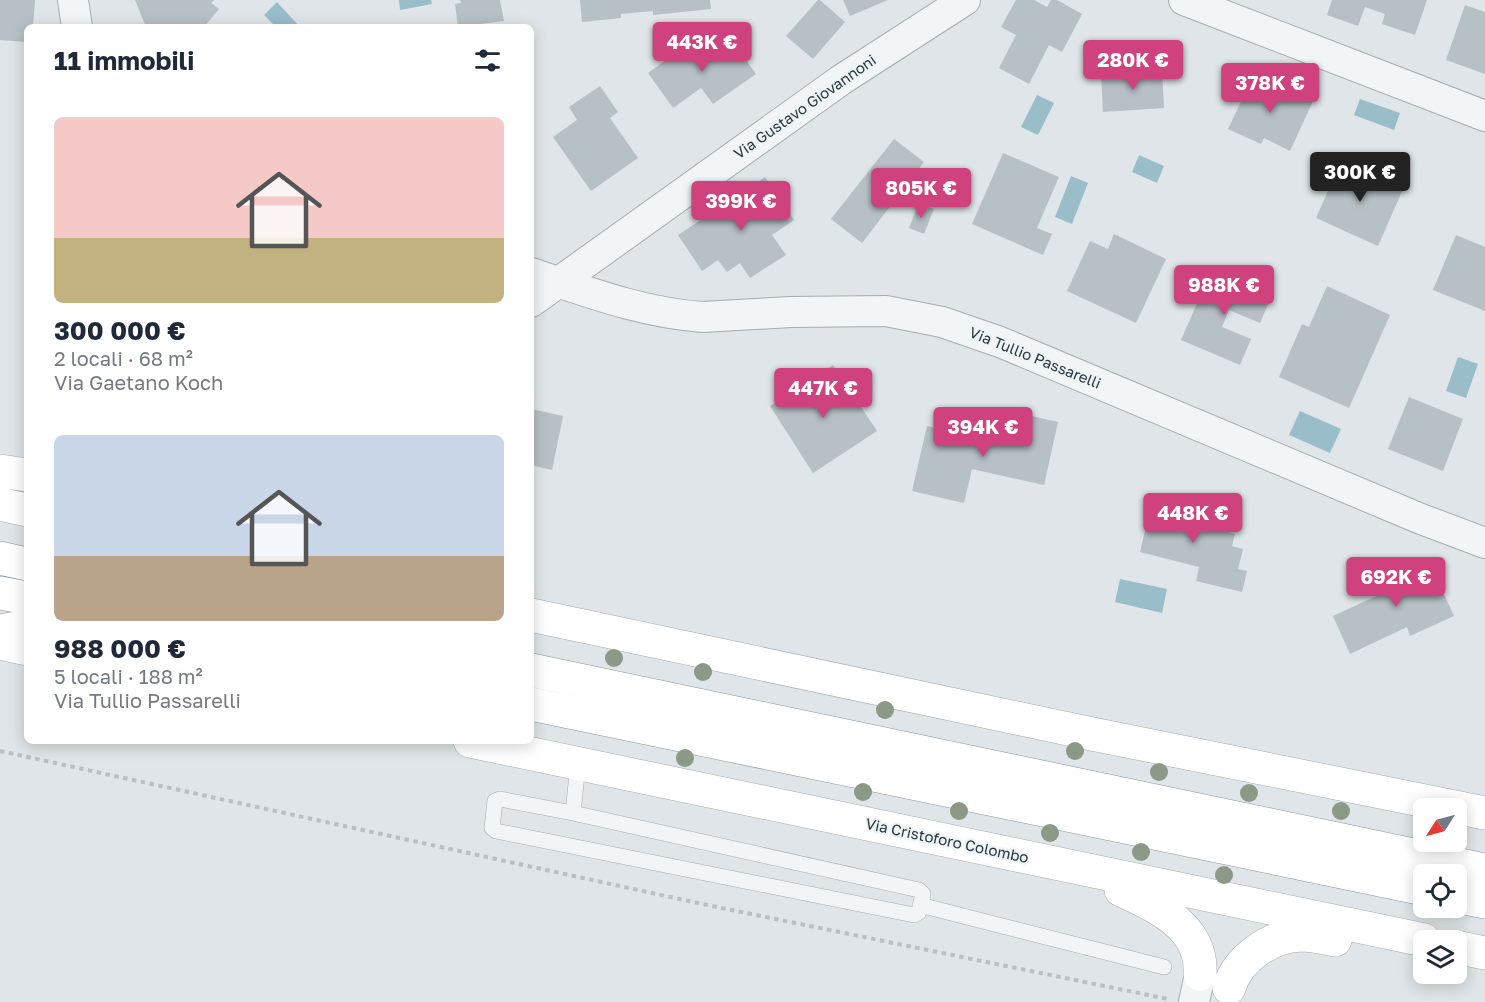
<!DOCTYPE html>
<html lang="it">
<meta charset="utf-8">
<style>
:root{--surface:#fff;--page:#f2f2f3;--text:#1f2937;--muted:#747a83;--accent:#cf427d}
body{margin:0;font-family:"Golos Text",sans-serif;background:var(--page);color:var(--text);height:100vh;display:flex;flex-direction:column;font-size:22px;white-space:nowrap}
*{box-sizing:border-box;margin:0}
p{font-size:20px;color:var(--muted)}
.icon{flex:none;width:33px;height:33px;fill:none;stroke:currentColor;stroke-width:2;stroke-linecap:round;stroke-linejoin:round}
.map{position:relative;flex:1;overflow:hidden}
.panel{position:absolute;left:24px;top:24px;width:510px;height:720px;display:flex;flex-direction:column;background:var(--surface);border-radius:9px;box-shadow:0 3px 15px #0003}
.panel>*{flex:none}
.needle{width:39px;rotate:234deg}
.fabs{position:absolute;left:1413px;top:798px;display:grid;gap:12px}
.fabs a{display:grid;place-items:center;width:54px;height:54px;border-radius:9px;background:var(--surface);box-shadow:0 3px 15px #0003;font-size:30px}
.price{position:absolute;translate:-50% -51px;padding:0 14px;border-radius:6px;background:var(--accent);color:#fff;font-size:20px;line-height:39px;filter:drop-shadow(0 2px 3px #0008)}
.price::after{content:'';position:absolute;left:50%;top:36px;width:18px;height:14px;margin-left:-9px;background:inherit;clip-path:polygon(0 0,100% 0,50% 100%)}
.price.on{background:#222;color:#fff}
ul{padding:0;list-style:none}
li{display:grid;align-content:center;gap:12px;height:318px;padding:0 30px}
li span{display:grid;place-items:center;height:186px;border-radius:9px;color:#555}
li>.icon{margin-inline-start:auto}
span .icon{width:108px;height:108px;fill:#fffc;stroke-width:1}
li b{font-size:26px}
h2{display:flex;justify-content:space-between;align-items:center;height:72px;padding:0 30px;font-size:26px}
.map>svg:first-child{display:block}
.water{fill:#99bdc9}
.building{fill:#b6c0c5}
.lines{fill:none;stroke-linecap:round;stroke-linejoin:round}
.service-casing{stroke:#a4adb2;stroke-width:16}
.minor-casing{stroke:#a4adb2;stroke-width:32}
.secondary-casing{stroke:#a4adb2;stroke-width:34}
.primary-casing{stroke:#9eadb4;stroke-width:34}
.trunk-casing{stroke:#86979f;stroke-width:34}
.path{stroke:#b9c0c4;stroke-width:4;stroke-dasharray:4.5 4.5;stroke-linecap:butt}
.service{stroke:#f2f5f7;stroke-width:15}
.minor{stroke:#f2f5f7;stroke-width:30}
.secondary{stroke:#fff;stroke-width:33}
.primary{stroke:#fff;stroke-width:33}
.trunk{stroke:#fff;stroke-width:33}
.tree{fill:#8b9986}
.labels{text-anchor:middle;stroke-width:4.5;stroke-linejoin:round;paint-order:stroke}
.street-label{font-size:15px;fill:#283740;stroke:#eef4f6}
</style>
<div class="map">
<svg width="1485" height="1002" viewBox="0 0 1485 1002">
<rect width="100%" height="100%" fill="#dfe5e8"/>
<path class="water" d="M399,0H431L432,4L400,10Z
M277,2L300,27H276L264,15Z
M1037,95L1054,103L1038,135L1021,127Z
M1360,99L1400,113L1394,130L1354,115Z
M1139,155L1164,166L1157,183L1132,172Z
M1071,176L1088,183L1072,224L1055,217Z
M1458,357L1478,364L1466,398L1446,391Z
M1300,411L1341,429L1330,453L1289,435Z
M1120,579L1167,589L1162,613L1115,602Z"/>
<path class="building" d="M0,0H35L33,27H27V42L0,40Z
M135,0H214L211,3L219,9L204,27H146Z
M460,0H500L504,21L458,27L455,4L461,3Z
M580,0H710L711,9L653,15V11L621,14V18L582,22Z
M818,0H820L845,22L813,59L786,36Z
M843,0H888L850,16Z
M1016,0H1034L1047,7L1051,0H1057L1082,14L1062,52L1049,45L1029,84L999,68L1016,35L1001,27Z
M1332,0H1427L1415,35L1382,24L1385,14L1365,7L1358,26L1327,15Z
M1465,5L1485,12V74L1446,60Z
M729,36L756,74L713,104L701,88L673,108L648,73L687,45L697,59Z
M1162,70L1164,108L1103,112L1101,74Z
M1254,74L1313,101L1290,151L1264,138L1261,144L1228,129Z
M600,86L618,112L610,118L638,158L591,191L553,137L577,120L569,107Z
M894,139L924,162L862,243L831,219Z
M1003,153L1059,177L1037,228L1052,234L1043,255L972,224Z
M1342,159L1404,187L1378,246L1316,218Z
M765,177L794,220L772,235L786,255L750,278L740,263L727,272L718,260L702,271L678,235Z
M919,203L934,209L924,234L909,228Z
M1114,234L1166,259L1136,323L1067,291L1090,241L1108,249Z
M1456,235L1485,247V311L1433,290Z
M1212,269L1272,295L1260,323L1229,310L1222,327L1251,339L1240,365L1181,340Z
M1327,286L1390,315L1349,408L1279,377L1302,324L1309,327Z
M833,365L877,431L813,473L770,406Z
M1409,397L1463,419L1443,471L1388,449Z
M531,409L563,416L552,470L531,465Z
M1018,413L1058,422L1044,485L972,469L964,503L912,491L927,426L1011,445Z
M1153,497L1205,510L1202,525L1235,534L1232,546L1243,549L1238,569L1247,571L1242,592L1196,581L1199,567L1140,552Z
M1427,557L1454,616L1410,636L1407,627L1350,654L1333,616L1383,593L1377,580Z"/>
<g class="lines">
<g class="service-casing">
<path id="service" d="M500,799L573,813L919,890L923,894L919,912L914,915L496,831L492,828L495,801Z
M573,813L578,764
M920,905L1164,967"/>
</g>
<g class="minor-casing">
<path id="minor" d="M73,0L77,27
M1184,0L1485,116
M531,273C588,292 643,313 703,317L791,312L886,311L942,322L1000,342L1421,519L1485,543
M531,302L841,80L965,0
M1194,1002L1200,974"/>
</g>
<g class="secondary-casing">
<path id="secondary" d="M0,643L27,649
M470,741L1424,940
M1121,890C1157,906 1203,927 1200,974
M1456,947L1485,953
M1229,988C1238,958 1270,936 1302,935C1313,935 1324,938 1335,940"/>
</g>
<g class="primary-casing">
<path id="primary" d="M0,471L27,475
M0,504L27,510
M531,615L1092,734L1485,813"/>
</g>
<g class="trunk-casing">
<path id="trunk" d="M0,558L27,564
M0,593L27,598
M0,631L27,626
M531,670L1485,870
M531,704L1424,889
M1456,896L1485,902"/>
</g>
<path class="path" d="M0,751L707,905L1168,999"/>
<use href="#service" class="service"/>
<use href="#minor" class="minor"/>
<use href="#secondary" class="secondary"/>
<use href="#primary" class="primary"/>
<use href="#trunk" class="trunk"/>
</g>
<g class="tree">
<circle cx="614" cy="658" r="9"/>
<circle cx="703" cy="672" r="9"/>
<circle cx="885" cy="710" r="9"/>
<circle cx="1075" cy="751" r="9"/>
<circle cx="685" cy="758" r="9"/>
<circle cx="1159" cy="772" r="9"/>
<circle cx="863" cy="792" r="9"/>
<circle cx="1249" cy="793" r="9"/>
<circle cx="959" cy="811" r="9"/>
<circle cx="1341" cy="811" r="9"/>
<circle cx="1050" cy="833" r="9"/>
<circle cx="1141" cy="852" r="9"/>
<circle cx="1224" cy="875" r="9"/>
</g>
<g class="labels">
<g class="street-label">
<text transform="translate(805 107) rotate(-35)" y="5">Via Gustavo Giovannoni</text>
<text transform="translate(1035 358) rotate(22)" y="5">Via Tullio Passarelli</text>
<text transform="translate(947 841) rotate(12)" y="5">Via Cristoforo Colombo</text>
</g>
</g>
</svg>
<div class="fabs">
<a><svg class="needle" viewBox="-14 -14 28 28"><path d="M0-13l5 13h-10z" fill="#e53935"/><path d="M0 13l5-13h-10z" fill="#747a83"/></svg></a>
<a><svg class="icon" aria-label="locate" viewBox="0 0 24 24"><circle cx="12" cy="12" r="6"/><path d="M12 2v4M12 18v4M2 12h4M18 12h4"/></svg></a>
<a><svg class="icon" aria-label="layers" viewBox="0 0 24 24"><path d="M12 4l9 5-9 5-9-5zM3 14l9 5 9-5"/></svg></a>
</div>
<b class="price" style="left:702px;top:73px">443K €</b>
<b class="price" style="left:1133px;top:91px">280K €</b>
<b class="price" style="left:1270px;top:114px">378K €</b>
<b class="price on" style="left:1360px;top:203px">300K €</b>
<b class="price" style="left:921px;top:219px">805K €</b>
<b class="price" style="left:741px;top:232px">399K €</b>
<b class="price" style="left:1224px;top:316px">988K €</b>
<b class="price" style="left:823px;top:419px">447K €</b>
<b class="price" style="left:983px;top:458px">394K €</b>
<b class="price" style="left:1193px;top:544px">448K €</b>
<b class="price" style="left:1396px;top:608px">692K €</b>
<section class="panel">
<h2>11 immobili<svg class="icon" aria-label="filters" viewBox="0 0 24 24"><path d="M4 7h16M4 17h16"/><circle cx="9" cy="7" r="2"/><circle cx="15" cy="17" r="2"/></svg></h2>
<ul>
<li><span style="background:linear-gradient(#f6c9c9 65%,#c2b280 0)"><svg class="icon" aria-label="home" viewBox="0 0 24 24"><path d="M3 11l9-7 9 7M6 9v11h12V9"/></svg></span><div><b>300 000 €</b><p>2 locali · 68 m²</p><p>Via Gaetano Koch</p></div></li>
<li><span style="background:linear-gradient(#c9d6e8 65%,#b9a48a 0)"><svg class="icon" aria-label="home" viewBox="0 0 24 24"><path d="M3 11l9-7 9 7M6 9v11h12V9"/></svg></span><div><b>988 000 €</b><p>5 locali · 188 m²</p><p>Via Tullio Passarelli</p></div></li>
</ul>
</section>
</div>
